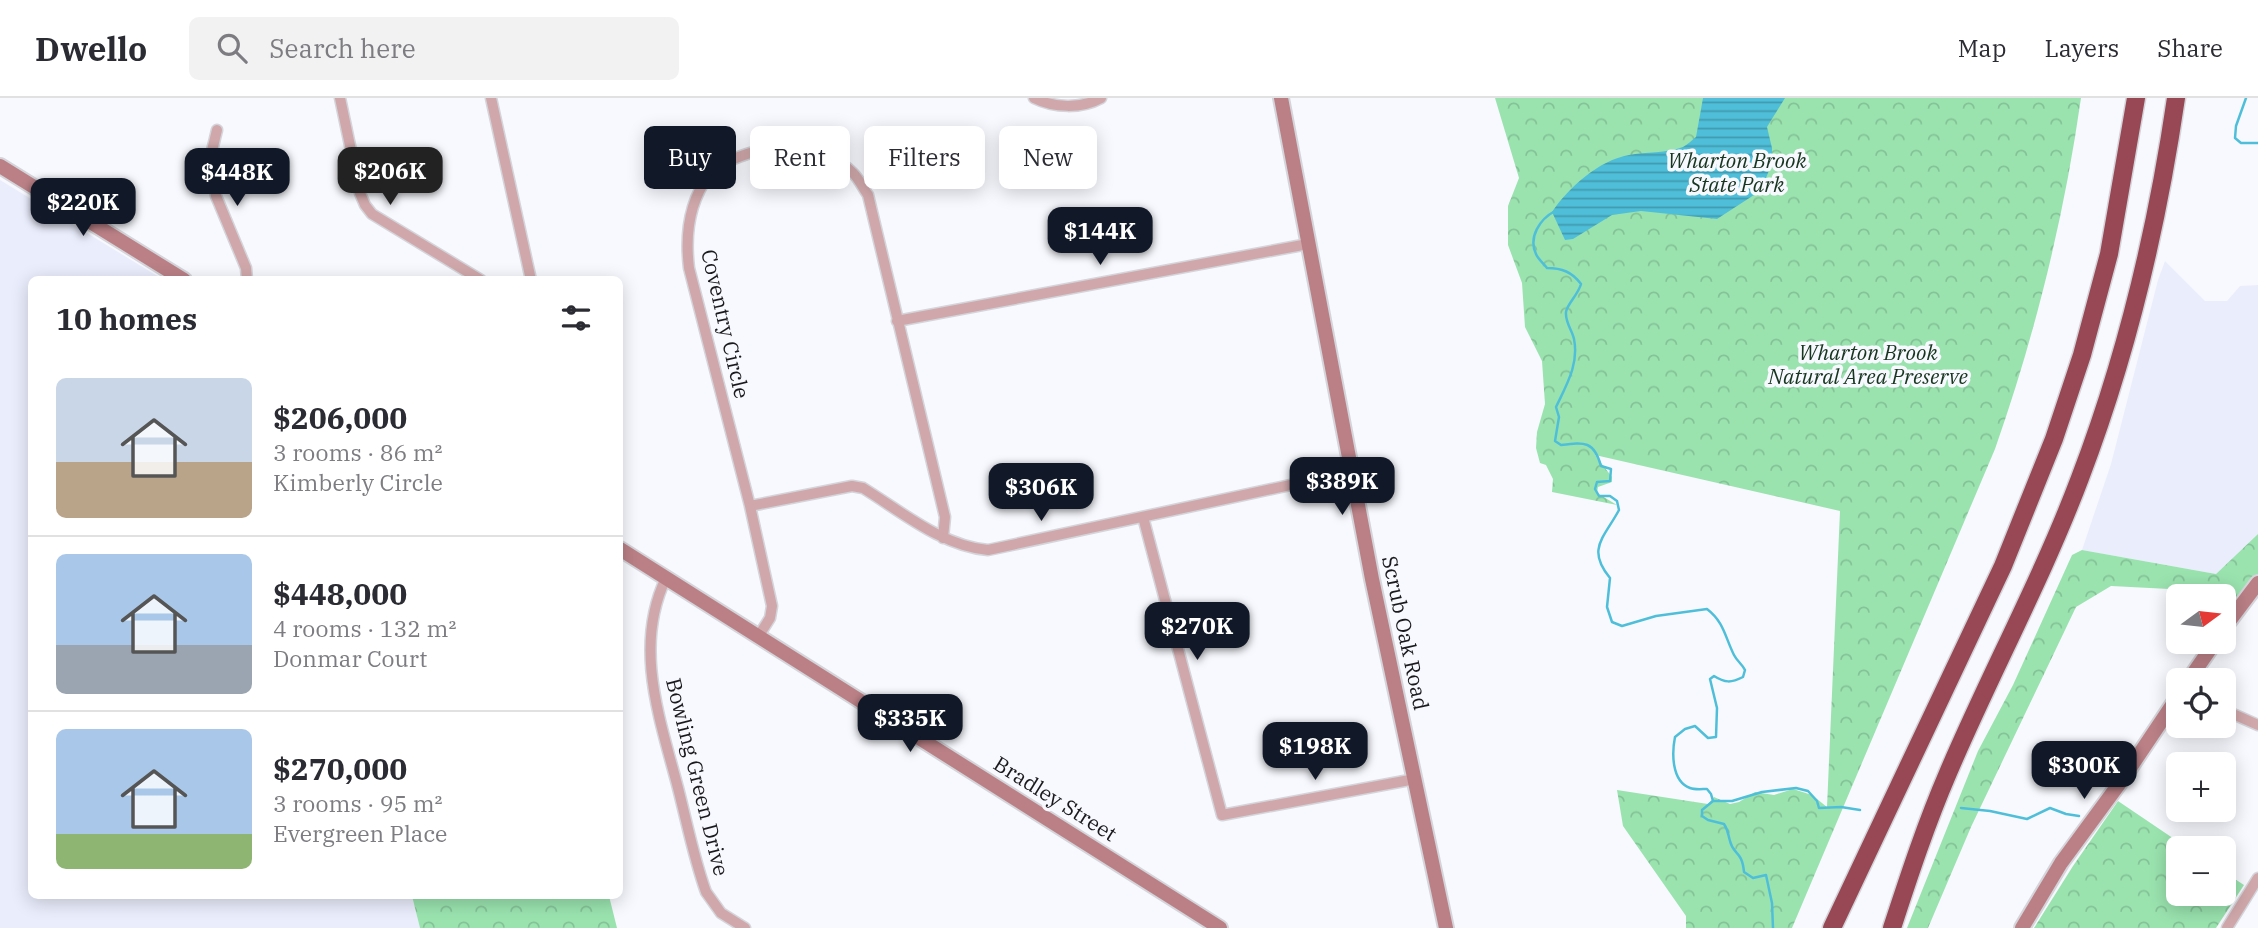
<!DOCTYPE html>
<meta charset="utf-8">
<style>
:root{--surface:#fff;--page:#f2f2f3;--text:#2b2b33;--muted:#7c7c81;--line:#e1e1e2;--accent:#111827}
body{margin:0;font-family:"IBM Plex Serif",serif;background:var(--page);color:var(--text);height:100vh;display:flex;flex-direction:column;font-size:26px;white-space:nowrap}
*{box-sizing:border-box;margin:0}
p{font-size:23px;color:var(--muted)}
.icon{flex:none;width:38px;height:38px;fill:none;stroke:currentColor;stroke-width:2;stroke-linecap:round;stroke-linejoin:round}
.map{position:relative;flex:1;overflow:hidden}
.drawer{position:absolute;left:28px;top:178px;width:595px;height:623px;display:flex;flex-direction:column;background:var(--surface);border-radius:10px;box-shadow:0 4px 18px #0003}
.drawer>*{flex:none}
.banner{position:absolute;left:644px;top:28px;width:665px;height:63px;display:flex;gap:14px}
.needle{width:46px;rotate:75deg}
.tools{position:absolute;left:2166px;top:486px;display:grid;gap:14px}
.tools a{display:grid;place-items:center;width:70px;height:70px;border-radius:10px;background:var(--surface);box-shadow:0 4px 18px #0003;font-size:35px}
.price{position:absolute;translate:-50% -60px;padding:0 16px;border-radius:14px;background:var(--accent);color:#fff;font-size:23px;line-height:46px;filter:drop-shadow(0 2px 4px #0008)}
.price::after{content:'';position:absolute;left:50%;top:42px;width:21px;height:16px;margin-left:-10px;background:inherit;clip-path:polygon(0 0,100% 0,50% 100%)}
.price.current{background:#222;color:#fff}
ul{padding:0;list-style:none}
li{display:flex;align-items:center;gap:21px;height:175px;padding:0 28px}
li+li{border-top:2px solid var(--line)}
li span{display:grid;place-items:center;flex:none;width:196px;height:140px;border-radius:10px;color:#555}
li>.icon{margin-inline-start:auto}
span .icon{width:84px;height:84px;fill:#fffc;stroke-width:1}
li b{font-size:30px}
h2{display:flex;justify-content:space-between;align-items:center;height:84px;padding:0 28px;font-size:30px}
.tag{padding:0 24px;border-radius:10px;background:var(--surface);box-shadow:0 4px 18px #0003;font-size:24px;line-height:63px}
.tag.current{background:var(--accent);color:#fff}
header{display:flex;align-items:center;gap:42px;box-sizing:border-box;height:98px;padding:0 35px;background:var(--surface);border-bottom:2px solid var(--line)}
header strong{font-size:33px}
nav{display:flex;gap:38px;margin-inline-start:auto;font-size:24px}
.search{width:490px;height:63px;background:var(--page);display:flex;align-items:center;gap:18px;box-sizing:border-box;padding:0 24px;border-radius:10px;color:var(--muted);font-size:26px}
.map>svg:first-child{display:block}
.built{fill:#eaedfc}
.forest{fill:url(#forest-crowns)}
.water{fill:url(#water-rules)}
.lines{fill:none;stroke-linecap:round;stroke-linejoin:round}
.stream{stroke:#4fbfd9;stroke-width:2.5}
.street-casing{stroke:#d4d5da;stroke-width:13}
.secondary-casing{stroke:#d4d5da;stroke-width:18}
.highway-casing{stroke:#d4d5da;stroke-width:21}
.street{stroke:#d0a8ab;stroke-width:10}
.secondary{stroke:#ba8086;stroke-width:14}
.highway{stroke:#984854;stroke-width:18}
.labels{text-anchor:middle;stroke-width:7;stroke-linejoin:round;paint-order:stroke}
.park-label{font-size:21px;font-style:italic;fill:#163620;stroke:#f8f9fe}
.street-label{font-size:21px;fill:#1a1a1e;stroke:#f8f9fe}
</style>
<header>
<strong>Dwello</strong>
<div class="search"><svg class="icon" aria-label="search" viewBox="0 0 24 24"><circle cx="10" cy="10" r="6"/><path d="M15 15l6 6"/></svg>Search here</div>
<nav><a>Map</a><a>Layers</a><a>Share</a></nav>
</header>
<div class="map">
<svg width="2258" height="830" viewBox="0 0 2258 830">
<defs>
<pattern id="forest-crowns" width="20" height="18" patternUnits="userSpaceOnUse" patternTransform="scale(1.75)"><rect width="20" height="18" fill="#9ae3af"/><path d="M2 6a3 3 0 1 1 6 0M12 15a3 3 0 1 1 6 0" fill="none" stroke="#84c296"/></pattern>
<pattern id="water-rules" width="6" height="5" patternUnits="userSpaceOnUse" patternTransform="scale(1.75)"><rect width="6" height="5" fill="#4fbfd9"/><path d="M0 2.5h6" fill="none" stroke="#419aaf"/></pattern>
</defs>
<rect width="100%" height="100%" fill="#f8f9fe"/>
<path class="built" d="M0,82L164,182H32V798H412L420,830H0Z
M2165,163L2205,203H2227L2240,188L2258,187V436L2216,476L2082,452L2111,366L2158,182Z"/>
<path class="forest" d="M1495,0H2081C2064,120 2035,237 1995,351L1792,830H1686V818L1623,728L1617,692L1708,706L1714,699L1730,706L1739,704L1755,694L1774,697L1793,691L1812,697L1827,709L1840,413L1595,357L1612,379V384L1598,389L1597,395L1617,407L1552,394L1553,381L1546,367L1540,365L1536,350L1537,334L1545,306L1542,263L1525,229L1522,185L1508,147V108L1519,80Z
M2258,436V481L2237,507L2224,501V499L2208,493L2111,488L2076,509L1971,729L1928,830H1907L1978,653L2013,587L2072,457L2082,452L2216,476Z
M2118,703L2189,751H2179V796H2224V774L2244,787L2216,830H2034L2073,768Z
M412,798H609L617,830H420Z"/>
<path class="water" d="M1703,0H1785L1767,29L1772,50V65L1766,80L1754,97L1717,121L1641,113L1612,117L1573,141L1565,142L1552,114C1568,90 1599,62 1629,57C1645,54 1667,55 1683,49C1687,47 1692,42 1696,39Z"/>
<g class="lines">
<path class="stream" d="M2246,0L2236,28L2235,40L2241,45H2258
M1555,113C1540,121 1528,139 1536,156C1538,161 1544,166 1547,170C1562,170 1572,174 1581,186C1578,197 1567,206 1566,214C1565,224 1572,232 1574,241C1579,266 1567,286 1556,309L1559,319L1555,343L1561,347C1585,344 1594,343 1601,368L1611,371L1610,383L1597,384L1595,391L1599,398H1610L1617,403L1619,412C1604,440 1586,451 1610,480L1607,509L1612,524L1622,528L1656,518L1707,511C1724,524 1725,539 1734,557C1737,563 1742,566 1745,572L1743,579C1731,585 1725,585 1714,578L1710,581L1717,610L1716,639L1708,640L1695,628L1685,631L1675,639C1672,654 1671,683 1690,690C1695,692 1702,691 1707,691L1711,696L1713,703L1702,712V718L1708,722L1724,726C1728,732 1728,736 1730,743C1733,757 1742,752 1744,774L1753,780L1766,777L1772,805L1773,830
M1713,703H1732L1762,694L1796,690L1808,693L1817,703L1819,710L1841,709L1860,712
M1961,710L1990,713L2027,721L2050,710L2066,716L2079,718"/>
<g class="street-casing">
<path id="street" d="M340,0L360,95L365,107L372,116L481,182
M491,0L531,182
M1034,0C1054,10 1081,11 1101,0
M217,32L210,61L216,98L246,170L247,182
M897,223L1308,146
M750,408L852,388L863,390C902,414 942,448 988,452L1351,374
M1143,419L1222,717L1415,681
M666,480C633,549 660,621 678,690C687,725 694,761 706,794L721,815L745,830
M758,539L770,520L772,508L750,408L689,170C685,137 689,104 709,77C717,67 735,60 747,56C783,44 824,46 853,75C859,81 863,90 868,97L945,419L943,440
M2224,612L2258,627
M2227,830L2258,780"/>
</g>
<g class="secondary-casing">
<path id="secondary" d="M1281,0L1372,481L1446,830
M0,68L184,182
M620,451L1220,830
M2224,530L2258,485
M2188,583L2215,544
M2022,830L2061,765L2122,682L2179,597"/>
</g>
<g class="highway-casing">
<path id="highway" d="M1832,830L2003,468L2054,341L2082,257L2109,156L2136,0
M1892,830C1909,778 1926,726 1948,675C1990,576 2042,481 2080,380C2127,257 2157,130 2176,0"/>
</g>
<use href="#street" class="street"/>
<use href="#secondary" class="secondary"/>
<use href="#highway" class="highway"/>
</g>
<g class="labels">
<g class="park-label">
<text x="1737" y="70">Wharton Brook<tspan x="1737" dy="24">State Park</tspan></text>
<text x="1868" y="262">Wharton Brook<tspan x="1868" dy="24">Natural Area Preserve</tspan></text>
</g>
<g class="street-label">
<text transform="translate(725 226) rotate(77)" y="7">Coventry Circle</text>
<text transform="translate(1405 535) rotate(78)" y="7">Scrub Oak Road</text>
<text transform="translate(697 679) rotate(76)" y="7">Bowling Green Drive</text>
<text transform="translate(1055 701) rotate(32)" y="7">Bradley Street</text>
</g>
</g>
</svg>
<div class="tools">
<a><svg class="needle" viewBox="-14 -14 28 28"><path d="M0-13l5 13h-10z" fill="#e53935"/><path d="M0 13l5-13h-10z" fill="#7c7c81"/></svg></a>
<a><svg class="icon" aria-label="locate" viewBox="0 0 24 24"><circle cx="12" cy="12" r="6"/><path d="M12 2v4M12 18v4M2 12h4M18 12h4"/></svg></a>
<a>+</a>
<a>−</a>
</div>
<b class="price current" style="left:390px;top:109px">$206K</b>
<b class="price" style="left:237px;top:110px">$448K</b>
<b class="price" style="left:83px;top:140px">$220K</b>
<b class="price" style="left:1100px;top:169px">$144K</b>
<b class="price" style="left:1342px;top:419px">$389K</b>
<b class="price" style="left:1041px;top:425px">$306K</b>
<b class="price" style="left:1197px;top:564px">$270K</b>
<b class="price" style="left:910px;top:656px">$335K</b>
<b class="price" style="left:1315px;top:684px">$198K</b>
<b class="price" style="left:2084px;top:703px">$300K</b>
<div class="banner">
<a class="tag current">Buy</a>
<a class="tag">Rent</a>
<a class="tag">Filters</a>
<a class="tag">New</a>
</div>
<section class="drawer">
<h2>10 homes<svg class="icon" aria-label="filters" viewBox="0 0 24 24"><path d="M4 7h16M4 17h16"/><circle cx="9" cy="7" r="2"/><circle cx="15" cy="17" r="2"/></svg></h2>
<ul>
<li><span style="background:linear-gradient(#c9d6e8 60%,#b9a48a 0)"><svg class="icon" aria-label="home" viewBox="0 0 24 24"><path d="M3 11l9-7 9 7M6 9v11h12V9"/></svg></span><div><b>$206,000</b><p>3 rooms · 86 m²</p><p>Kimberly Circle</p></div></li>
<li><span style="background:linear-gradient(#a9c7e8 65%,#9aa5b1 0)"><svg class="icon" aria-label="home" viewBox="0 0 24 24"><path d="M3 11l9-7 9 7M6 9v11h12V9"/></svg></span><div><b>$448,000</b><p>4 rooms · 132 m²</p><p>Donmar Court</p></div></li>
<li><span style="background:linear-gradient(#a9c7e8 75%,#8fb573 0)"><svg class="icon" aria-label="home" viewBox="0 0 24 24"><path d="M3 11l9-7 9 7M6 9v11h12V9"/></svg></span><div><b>$270,000</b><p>3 rooms · 95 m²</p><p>Evergreen Place</p></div></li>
</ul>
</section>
</div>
